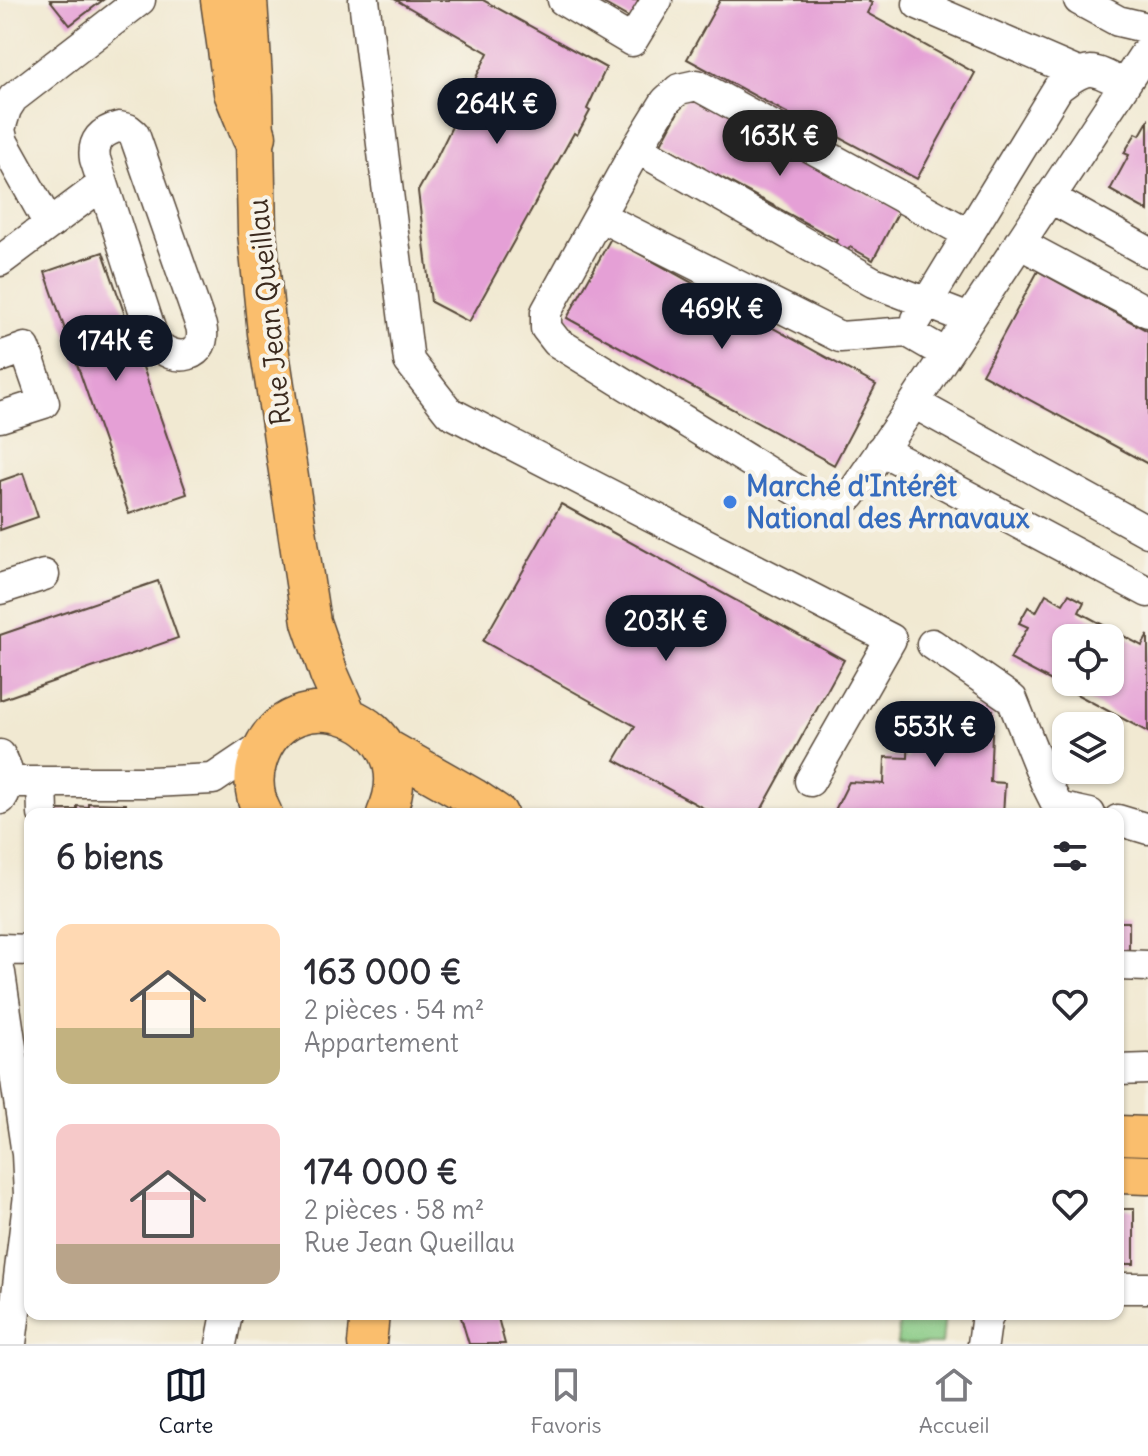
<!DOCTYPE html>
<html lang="fr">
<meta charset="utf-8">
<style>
:root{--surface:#fff;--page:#f2f2f3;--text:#2b2b33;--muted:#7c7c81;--line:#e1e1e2;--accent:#111827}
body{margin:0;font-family:Delius,sans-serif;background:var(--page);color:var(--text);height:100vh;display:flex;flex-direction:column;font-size:30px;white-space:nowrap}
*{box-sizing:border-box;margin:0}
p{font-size:26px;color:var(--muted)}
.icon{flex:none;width:44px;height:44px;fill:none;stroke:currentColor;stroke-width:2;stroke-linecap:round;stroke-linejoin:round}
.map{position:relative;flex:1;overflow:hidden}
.sheet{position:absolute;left:24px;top:808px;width:1100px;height:512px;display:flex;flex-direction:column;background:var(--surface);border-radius:16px;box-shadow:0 2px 6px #0004}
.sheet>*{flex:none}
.controls{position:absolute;left:1052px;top:624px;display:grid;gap:16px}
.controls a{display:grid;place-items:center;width:72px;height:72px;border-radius:16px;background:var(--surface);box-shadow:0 2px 6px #0004;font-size:40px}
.price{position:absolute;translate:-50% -68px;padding:0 18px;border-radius:28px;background:var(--accent);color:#fff;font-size:26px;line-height:52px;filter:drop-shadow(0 2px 4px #0008)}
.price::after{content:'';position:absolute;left:50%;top:48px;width:24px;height:18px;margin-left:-12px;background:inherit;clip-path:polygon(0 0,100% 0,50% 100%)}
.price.selected{background:#222;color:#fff}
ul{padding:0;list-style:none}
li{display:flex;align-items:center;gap:24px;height:200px;padding:0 32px}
li span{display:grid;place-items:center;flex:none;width:224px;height:160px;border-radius:16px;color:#555}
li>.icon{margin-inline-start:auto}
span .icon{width:96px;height:96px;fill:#fffc;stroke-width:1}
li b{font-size:34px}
h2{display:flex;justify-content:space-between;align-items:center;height:96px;padding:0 32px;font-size:34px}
.tabs{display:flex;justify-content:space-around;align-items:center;height:112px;border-top:2px solid var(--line);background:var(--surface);font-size:22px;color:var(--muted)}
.tabs a{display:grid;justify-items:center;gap:4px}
.tabs .selected{color:var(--accent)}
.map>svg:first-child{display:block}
.green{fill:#86c983;stroke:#607a50;stroke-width:2}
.building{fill:#e5a0d6;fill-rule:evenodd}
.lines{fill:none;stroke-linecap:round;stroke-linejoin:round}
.minor-casing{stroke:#564739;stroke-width:33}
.major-casing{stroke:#564739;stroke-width:41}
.highway-casing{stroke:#564739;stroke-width:47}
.minor{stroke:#fff;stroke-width:30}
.major{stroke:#fabe6d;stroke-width:38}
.highway{stroke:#fabe6d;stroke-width:44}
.shop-dot{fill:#3f7fe0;stroke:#f7f3e8;stroke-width:3}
.labels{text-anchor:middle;stroke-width:8;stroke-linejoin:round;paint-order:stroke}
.street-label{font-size:28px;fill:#3b2a1e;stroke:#f7f3e8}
.shop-label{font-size:28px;font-weight:bold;fill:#366cbe;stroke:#f7f3e8;text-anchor:start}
</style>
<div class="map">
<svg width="1148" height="1344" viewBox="0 0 1148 1344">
<rect width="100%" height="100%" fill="#f7f3e8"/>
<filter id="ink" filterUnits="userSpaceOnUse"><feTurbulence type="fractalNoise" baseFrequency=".0125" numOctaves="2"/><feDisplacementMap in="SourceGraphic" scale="16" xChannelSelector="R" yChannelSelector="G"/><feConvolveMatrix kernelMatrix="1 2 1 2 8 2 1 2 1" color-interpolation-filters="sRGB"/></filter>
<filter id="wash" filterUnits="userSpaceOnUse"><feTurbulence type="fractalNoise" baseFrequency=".006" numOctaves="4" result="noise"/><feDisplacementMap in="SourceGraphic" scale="32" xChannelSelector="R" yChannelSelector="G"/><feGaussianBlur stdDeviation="1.8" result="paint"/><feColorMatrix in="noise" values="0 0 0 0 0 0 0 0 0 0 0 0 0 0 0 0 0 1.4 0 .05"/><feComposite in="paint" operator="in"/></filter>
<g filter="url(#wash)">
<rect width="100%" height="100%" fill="#f1e9d2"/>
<path class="green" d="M900,1314H945L942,1344H897Z"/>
<g id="blocks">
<path class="building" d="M50,0H103L70,25Z
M396,0H483L606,68L587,109L590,111L577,135L574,133L469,322L431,302L418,191L436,159L488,53Z
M598,0H646L635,21Z
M720,0H870L869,2L872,3L867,13L975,73L917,179L809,121L807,124L687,59Z
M687,95L899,211L873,260L850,247L846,253L833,246L837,240L717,175L714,181L701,173L704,168L661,144Z
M1148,121V211L1110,190L1129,155L1124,153L1136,133L1140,135Z
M611,238L876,385L834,465L567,318Z
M103,252L187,494L129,514L45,272Z
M1038,271L1148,331V464L982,374Z
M23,473L38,517L0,530V481Z
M561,504L844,660L759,814H714L615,760L635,726L483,641Z
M158,581L178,638L0,700V635Z
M1046,594L1063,604L1069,594L1084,602L1079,612L1142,646L1148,635V732L1010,659L1028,627L1019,623L1028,607L1036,612ZM1066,638H1110V682H1066Z
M910,705L993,710L990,782L1005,783L1003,814H833L849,782L884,784L885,757L908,758Z
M88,803L126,804V814H54V810H77V806L88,807Z
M1118,922H1129V957H1118Z
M1118,1209H1134V1264H1118Z
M460,1314H497L505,1344H469Z"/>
</g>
</g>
<g filter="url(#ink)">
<use href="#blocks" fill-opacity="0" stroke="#564739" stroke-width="2"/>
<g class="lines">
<g class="minor-casing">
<path id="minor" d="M364,0L409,361L449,412L891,639L810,781
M563,0L632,41L657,0
M1079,0L1118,21L1148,28
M918,4L1078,73
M1148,49L914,403L1148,532
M119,127L128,129L134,134L201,326C209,357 174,366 154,341L95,159C92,141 102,131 119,127Z
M0,129L6,109L13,98L140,0
M0,130L3,142L49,224
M637,148L666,101L679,89L697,85L969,234
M1049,197L1148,252
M599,216L546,312V328L557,342L811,499L831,500L851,495L914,403
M1019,243L1148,312
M0,261L103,184
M917,319L1058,88C1088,65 1091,67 1124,85
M946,354L908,332L840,337L599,216L637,148L873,282L969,319
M0,357L25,348L44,403L0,417
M881,450L1148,592
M0,589L44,575
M932,644L1012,699L1045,781L1058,807L1090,814
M0,755C9,769 11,785 1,799
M8,782H151L213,779L265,744
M42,782L43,814
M1118,820L1148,829
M0,949L30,950
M1118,965L1148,966
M0,973L27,1154L29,1195L11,1344
M1118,1070L1148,1069
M1118,1288H1148
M221,1344L227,1314
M983,1344L986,1322L989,1314"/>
</g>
<g class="major-casing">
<path id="major" d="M248,0L254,95L257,232L267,333L311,622L329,674L347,715
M386,748L474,798L498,814
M263,814C254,797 252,778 258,760C287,668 429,720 386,814
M1118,1135L1148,1136
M1118,1174L1148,1175
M367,1344L370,1314"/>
</g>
<g class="highway-casing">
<path id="highway" d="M223,0L236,92L254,136"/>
</g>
<use href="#minor" class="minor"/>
<use href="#major" class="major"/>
<use href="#highway" class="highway"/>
</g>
</g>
<circle class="shop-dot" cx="730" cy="502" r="8"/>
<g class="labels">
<g class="street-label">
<text transform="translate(269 312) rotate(-96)" y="10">Rue Jean Queillau</text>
</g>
<g class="shop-label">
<text x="746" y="496">Marché d'Intérêt<tspan x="746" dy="32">National des Arnavaux</tspan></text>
</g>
</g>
</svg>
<div class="controls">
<a><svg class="icon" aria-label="locate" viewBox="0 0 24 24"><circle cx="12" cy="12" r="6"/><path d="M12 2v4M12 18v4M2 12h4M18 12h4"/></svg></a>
<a><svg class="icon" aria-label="layers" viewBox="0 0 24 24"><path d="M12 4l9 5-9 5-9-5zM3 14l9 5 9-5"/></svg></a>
</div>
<b class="price" style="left:497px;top:146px">264K €</b>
<b class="price selected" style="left:780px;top:178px">163K €</b>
<b class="price" style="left:722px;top:351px">469K €</b>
<b class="price" style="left:116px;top:383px">174K €</b>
<b class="price" style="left:666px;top:663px">203K €</b>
<b class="price" style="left:935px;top:769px">553K €</b>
<section class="sheet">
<h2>6 biens<svg class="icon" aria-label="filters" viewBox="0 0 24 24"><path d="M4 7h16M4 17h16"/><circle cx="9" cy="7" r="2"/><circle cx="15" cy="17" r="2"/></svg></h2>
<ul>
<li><span style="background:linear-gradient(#ffd9b3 65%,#c2b280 0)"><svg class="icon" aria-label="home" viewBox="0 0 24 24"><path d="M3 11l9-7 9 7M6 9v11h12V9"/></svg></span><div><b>163 000 €</b><p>2 pièces · 54 m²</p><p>Appartement</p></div><svg class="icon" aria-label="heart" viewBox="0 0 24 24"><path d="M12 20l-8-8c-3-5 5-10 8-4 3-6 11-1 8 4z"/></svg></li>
<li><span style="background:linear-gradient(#f6c9c9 75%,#b9a48a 0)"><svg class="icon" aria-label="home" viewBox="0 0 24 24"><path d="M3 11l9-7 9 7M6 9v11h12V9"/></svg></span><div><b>174 000 €</b><p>2 pièces · 58 m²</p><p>Rue Jean Queillau</p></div><svg class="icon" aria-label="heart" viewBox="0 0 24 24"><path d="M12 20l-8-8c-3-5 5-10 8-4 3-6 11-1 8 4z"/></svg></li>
</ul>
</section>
</div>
<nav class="tabs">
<a class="selected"><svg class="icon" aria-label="map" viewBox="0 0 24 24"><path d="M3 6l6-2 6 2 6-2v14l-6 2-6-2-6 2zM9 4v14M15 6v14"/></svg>Carte</a>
<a><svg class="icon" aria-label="saved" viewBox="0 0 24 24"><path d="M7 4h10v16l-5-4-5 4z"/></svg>Favoris</a>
<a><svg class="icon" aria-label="home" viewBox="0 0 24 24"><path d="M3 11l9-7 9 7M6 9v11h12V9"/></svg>Accueil</a>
</nav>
